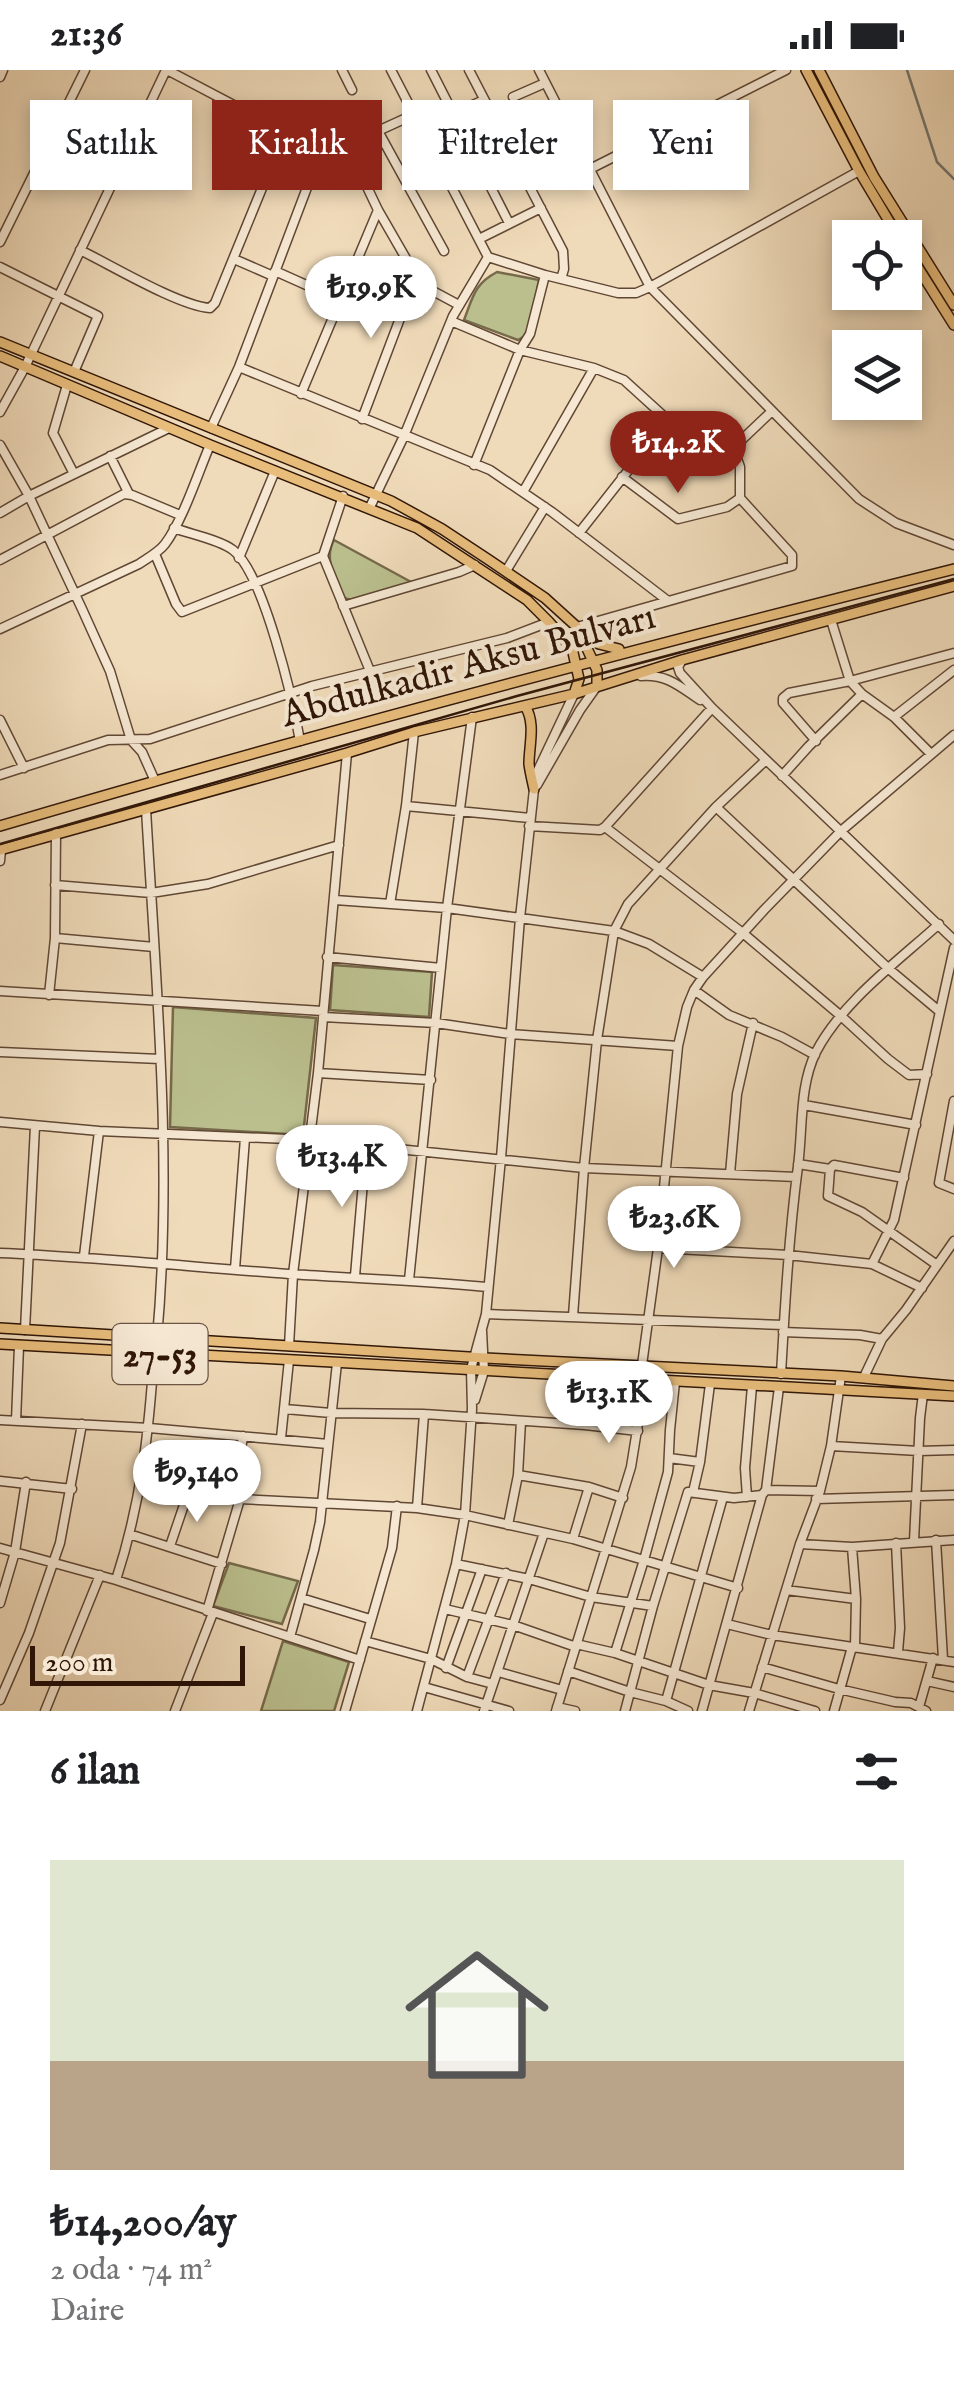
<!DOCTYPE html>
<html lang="tr">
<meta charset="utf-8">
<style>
:root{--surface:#fff;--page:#f2f2f2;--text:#202124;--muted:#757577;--line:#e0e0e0;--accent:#8f2418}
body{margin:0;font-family:"IM FELL English",serif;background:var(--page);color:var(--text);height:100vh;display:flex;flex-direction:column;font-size:38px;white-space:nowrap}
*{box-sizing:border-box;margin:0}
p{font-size:32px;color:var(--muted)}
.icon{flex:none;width:55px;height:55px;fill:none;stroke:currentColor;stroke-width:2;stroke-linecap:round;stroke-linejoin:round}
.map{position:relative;height:1641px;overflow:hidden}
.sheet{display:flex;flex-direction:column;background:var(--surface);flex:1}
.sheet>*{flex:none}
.top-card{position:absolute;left:30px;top:30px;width:895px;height:90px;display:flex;gap:20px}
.tools{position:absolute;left:832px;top:150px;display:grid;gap:20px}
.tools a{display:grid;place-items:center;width:90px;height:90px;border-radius:0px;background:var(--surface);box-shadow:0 5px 15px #0003;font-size:50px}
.scale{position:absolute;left:30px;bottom:25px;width:215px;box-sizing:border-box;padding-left:10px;border:5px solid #301607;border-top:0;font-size:28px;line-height:35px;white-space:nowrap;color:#301607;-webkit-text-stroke:8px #f5e7d2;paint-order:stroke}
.price{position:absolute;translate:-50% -85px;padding:0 22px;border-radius:35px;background:#fff;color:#222;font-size:32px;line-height:65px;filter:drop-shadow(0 2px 5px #0008)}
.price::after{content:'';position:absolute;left:50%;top:60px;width:30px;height:22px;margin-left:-15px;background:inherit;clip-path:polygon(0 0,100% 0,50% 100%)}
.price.current{background:var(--accent);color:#fff}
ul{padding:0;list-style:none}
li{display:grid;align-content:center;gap:20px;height:530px;padding:0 50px}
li+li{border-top:2px solid var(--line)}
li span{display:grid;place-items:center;height:310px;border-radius:0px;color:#555}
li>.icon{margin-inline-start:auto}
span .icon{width:180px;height:180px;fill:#fffc;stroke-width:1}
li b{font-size:42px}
h2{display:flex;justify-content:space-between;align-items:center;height:120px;padding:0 50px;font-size:42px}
.pill{padding:0 35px;border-radius:0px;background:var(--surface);box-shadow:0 5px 15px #0003;font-size:35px;line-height:90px}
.pill.current{background:var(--accent);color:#fff}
.status{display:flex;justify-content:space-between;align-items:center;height:70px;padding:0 50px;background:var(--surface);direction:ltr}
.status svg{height:28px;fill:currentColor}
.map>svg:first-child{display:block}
.green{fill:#bbbf8e;stroke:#766a4a;stroke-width:2.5}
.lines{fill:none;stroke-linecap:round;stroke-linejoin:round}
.stream{stroke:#737772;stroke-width:2.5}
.minor-casing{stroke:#604734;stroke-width:11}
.major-casing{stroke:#301607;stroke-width:12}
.minor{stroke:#f5e7d2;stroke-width:8}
.major{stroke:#e8bd7c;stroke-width:9}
.tram{stroke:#301607;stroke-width:2.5}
.labels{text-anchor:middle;stroke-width:8;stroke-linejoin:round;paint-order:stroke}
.shield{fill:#f5e7d2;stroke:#6b5544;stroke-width:2.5}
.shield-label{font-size:35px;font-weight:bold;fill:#301607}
.street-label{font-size:38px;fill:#301607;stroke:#f5e7d2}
</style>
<div class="status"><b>21:36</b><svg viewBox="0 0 49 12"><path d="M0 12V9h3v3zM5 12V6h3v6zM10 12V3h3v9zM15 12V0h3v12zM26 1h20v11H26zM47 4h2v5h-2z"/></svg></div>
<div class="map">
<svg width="954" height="1641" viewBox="0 0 954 1641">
<rect width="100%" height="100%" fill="#efdab9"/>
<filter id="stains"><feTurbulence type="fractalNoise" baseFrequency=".002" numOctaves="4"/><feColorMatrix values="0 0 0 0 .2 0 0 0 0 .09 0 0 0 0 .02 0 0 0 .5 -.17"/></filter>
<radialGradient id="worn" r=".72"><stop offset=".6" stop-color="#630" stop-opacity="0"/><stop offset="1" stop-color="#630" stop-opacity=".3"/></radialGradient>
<path class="green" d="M497,202L539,210L528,264L518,270L464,250C473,227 474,214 497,202Z
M334,470L413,513L351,530L344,528C336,508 323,490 334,470Z
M333,895L432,902L429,947L330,940Z
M173,937L316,948L303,1065L170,1057Z
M229,1493L298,1511L282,1554L213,1536Z
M283,1571L349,1592L334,1641H261Z"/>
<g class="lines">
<path class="stream" d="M907,0L937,92L954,109"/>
<g class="minor-casing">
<path id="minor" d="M167,0L285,62L334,81L413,45
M342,0L352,20
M391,0L488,187
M431,0L509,153
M469,0L563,181L564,199L561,209
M539,0L650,217L859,101
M0,7L3,0
M513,27L545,13
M378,61L444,181
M422,61L452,44L484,30
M347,75L378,140L416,206L431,220L459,235
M46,77L113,110
M590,99L786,0
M481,168L541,138
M0,172L85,0
M80,180C111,195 179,236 210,238L215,233L285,62
M234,189L273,206
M0,197L98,246L74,302
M275,201L342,231
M351,208L406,233
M451,251L520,280L530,264L545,205
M239,297L490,400L552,442L668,531
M67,315L53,363L74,404
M301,324L378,140
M0,342L25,297L166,0
M362,349L416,206
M211,358L239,297L322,78
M0,375L29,426L82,539L110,601L131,670L142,682L155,711
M733,378L771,342
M110,386L129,424
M474,395L520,280L594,298L624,310L668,350H694L733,378L740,397V428L792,485V496L577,557
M622,407L678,449L727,437L740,428
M523,422L594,298
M343,426L323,486L370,601
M370,437L404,366L453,246L488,187L545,205L618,223H636L650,217L859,429L896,453L954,475
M0,443L29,426L169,358
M174,458C190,464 220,470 233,480C264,504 293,631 300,671
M579,463L668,350
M155,484L176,534L182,542L323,486
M239,488L275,401
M0,490L124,424L132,425L180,445
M506,501L545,437
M343,536L459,502L475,495
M0,559L139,494C148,488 159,482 165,474C183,450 198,403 210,375
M682,590L678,597L680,603L712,638L954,870
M641,606C667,604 679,616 700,630
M862,624L894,647L931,684
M712,638L605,757L744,864L841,946L888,989L909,1005L927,1004
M894,647L954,600
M0,650L24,698
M816,671L783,633V628L789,623L850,611L954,583
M0,705L108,670L150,669L312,616L507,568L549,552
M782,706L809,676L862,624L850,611L831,550
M537,715L580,640L597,616
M406,736L530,748
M716,737L890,900L939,941
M146,739C156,915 173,1092 157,1268
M529,756L600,760L605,757
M0,791L1,780
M55,815L151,823L208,814L339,775
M335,830L447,838L614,861L649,874L703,907
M390,834L406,736L414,662
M55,868L154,877
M327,887L441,898
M694,920L729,945L782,967L815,985
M0,921L323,941
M49,925L55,868L56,763
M323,947L436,953L510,964L678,976
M0,982L160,989
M318,1003L431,1010
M954,1031L939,1113L954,1119
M804,1035L916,1055
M0,1052L99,1061L310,1070L584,1098L796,1107
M798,1094L830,1099L834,1095L904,1108
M830,1099L828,1126L862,1142L937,1195
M730,1104L737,1024L753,953
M658,1178L788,1185L872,1194L922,1218
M0,1183C97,1187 193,1197 289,1204C355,1208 421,1211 487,1217
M84,1186L99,1061
M872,1194L894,1150L954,878
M235,1199L245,1068
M355,1206L366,1077
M409,1210L447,838L472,647
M486,1244L784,1255
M573,1246L584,1098L597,970L614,861L628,834L716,737L766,690
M25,1260L35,1056
M783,1262L860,1265L882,1269
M289,1276L293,1204L318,1003L347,683
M642,1295L658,1178L678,976L687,937L694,920L703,907L764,840L841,761L954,665
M781,1304C785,1234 789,1165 798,1096C803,1059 799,1016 816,982C842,932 897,892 939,854
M864,1307L882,1269L906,1240L954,1171
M475,1330L484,1301L482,1261
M285,1339L331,1343L424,1344L585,1355L590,1307
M0,1350L149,1358L328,1374
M16,1351L19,1276
M585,1355L638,1361
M281,1368L289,1290
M831,1376L919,1381L954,1380
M669,1388L700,1392
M518,1405L589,1417L623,1428
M0,1411L72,1419
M141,1419L240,1429L417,1438L465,1445L573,1469L738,1518
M766,1420L779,1317
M693,1422L700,1392L710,1314
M747,1427L745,1398L752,1316
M234,1428L243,1366
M816,1429L954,1425
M417,1438L424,1344
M508,1455L518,1405L521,1351
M129,1464L222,1494
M573,1469L589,1417
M936,1470L943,1589
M914,1471L920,1348L923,1324
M896,1473L900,1558L898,1582
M800,1474L852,1477L954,1470
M170,1476L188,1423
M852,1477L856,1529L855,1577
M0,1478L116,1510L360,1590
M456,1494L529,1509L591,1527L653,1536L625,1641
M116,1510C141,1433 149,1363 154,1283
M786,1520L856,1529
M301,1528L370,1549
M0,1533L15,1482L26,1412
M653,1536L688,1422L734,1428L762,1425L766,1420L820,1421L831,1376L841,1306
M445,1539L513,1555L576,1577
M207,1541L240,1429
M727,1554L772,1565L954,1592
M290,1567L314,1480L320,1452L337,1293
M365,1571L431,1589L467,1607L493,1614
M576,1574L615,1583L709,1615L754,1623L815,1641
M615,1583L644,1490L668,1402L670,1360L675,1312
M762,1597L839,1619L895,1632L911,1633L926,1641
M446,1598L482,1499
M568,1601L630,1622L666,1631L688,1641
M502,1603L562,1620
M467,1607L506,1503
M927,1611L954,1617
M424,1617L509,1641
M0,1630L29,1563L60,1473L82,1354
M666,1631L723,1427
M557,1637L575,1641
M919,1637L933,1588
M45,1641L100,1505
M175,1641L213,1543
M345,1641L392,1478L397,1436
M417,1641L456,1494L465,1445L472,1339L471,1299L486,1244L501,1088L520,848L534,719L538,700L574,624
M484,1641L544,1463
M556,1641L631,1397L645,1310
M702,1641L762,1425
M749,1641L800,1474L820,1421
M834,1641L852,1577"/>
</g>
<g class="major-casing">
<path id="major" d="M806,0L859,101L899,168
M819,0L874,107L954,235
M905,177L954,255
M0,272L391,431L442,459L489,490L545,528L577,557L597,600V616
M0,286L210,375L417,458L527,530L549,552L572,578L579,609L574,624
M581,560L599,574L619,579
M525,636C536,653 529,675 529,694C530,702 532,710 534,719
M0,756C316,663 634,579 954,499
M0,780L347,683L414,662L574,624L682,590L954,516
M0,1258L485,1288L841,1306L954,1316
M0,1274L954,1326"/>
</g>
<use href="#minor" class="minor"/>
<use href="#major" class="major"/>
<path class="tram" d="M0,774L517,626L954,509"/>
</g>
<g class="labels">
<rect class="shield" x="112.5" y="1254" width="95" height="60" rx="8"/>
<g class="shield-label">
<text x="160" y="1296">27-53</text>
</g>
<g class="street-label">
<text transform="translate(468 594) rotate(-15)" y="13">Abdulkadir Aksu Bulvarı</text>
</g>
</g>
<rect width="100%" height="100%" filter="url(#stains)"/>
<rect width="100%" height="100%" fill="url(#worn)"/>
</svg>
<div class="tools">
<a><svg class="icon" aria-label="locate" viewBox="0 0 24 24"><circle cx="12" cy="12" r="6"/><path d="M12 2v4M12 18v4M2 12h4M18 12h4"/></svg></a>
<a><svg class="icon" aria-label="layers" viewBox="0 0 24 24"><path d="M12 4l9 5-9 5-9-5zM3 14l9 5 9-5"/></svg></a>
</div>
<div class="scale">200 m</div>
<b class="price" style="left:371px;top:271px">₺19.9K</b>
<b class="price current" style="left:678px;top:426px">₺14.2K</b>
<b class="price" style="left:342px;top:1140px">₺13.4K</b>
<b class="price" style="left:674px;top:1201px">₺23.6K</b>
<b class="price" style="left:609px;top:1376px">₺13.1K</b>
<b class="price" style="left:197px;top:1455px">₺9,140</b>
<div class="top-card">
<a class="pill">Satılık</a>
<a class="pill current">Kiralık</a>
<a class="pill">Filtreler</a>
<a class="pill">Yeni</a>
</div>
</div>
<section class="sheet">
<h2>6 ilan<svg class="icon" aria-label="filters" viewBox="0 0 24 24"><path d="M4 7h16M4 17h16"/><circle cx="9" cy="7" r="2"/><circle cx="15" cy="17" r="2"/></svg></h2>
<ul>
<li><span style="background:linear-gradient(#dfe7d0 65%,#b9a48a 0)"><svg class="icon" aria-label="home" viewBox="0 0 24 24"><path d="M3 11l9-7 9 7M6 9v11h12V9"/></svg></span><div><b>₺14,200/ay</b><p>2 oda · 74 m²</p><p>Daire</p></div></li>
</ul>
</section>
